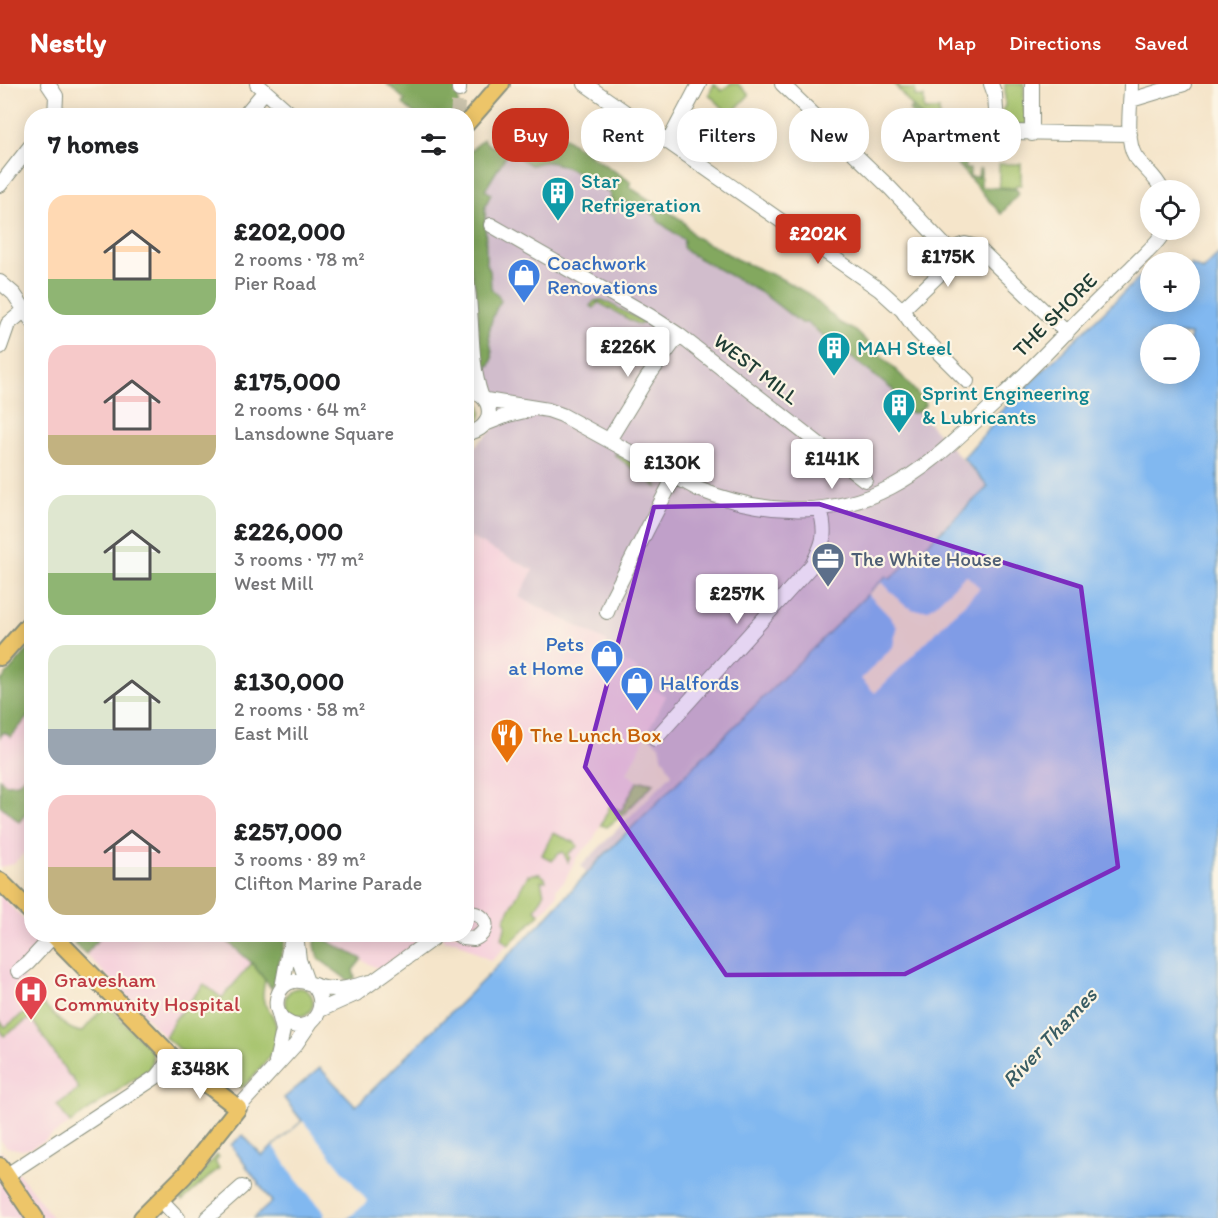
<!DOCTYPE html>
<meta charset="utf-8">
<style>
:root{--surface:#fff;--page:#f6f6f6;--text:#202124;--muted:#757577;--accent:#c8321e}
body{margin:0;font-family:Itim,sans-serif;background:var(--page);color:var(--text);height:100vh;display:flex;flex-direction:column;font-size:22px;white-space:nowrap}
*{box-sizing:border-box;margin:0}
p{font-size:20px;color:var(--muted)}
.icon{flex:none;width:33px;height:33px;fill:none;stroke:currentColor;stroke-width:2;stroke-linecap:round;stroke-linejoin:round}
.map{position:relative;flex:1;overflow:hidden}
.details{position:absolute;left:24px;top:24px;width:450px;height:834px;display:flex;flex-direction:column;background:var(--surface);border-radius:24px;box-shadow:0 3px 15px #0003}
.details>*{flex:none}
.hud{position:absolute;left:492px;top:24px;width:570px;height:54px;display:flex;gap:12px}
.controls{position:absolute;left:1140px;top:96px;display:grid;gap:12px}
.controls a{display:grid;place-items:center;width:60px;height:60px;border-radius:50%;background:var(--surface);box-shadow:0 3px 15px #0003;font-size:30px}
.price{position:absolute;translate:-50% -51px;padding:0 14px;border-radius:6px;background:#fff;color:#222;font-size:20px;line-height:39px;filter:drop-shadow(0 2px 3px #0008)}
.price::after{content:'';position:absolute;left:50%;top:36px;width:18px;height:14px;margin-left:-9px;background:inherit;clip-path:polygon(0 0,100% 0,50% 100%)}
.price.current{background:var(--accent);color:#fff}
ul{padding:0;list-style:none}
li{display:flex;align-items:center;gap:18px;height:150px;padding:0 24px}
li span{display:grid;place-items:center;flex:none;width:168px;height:120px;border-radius:18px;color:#555}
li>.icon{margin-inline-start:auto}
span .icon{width:72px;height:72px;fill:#fffc;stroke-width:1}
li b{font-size:26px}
h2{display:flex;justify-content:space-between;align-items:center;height:72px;padding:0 24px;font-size:26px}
.chip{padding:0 21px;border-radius:24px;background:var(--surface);box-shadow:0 3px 15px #0003;font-size:21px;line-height:54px}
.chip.current{background:var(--accent);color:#fff}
header{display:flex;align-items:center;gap:36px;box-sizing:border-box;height:84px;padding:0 30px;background:var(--accent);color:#fff}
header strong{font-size:28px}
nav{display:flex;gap:33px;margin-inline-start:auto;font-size:21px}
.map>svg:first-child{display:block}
.built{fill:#f5cfdb}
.industrial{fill:#d1bdcc}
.green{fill:#a4c26a;stroke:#62804f;stroke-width:1.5}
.forest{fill:#83a85e;stroke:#517249;stroke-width:1.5}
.water{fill:#81b8f0;stroke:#507a92;stroke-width:1.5;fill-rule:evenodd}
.pier{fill:#f5e5ca}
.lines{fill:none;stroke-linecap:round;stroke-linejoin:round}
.minor-tunnel{stroke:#cac3ac;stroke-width:14;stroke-dasharray:14 7;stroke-linecap:butt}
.minor-casing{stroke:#8a917f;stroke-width:16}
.major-casing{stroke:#8a917f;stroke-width:20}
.minor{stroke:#fff;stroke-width:14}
.major{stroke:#edc569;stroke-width:16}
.marked{fill:#7b2cbf;fill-opacity:0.2;stroke:#7b2cbf;stroke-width:4.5;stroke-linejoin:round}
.labels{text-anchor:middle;stroke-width:4.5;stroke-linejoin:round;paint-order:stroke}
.culture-label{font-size:21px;fill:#0d838f;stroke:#fcf5e5;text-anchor:start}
.shop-label{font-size:21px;fill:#366cbe;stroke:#fcf5e5;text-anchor:start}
.street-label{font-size:21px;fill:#1f3d34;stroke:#fcf5e5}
.service-label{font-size:21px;fill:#4e5e75;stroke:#fcf5e5;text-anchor:start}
.food-label{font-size:21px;fill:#c56008;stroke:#fcf5e5;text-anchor:start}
.health-label{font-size:21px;fill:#be3a42;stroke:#fcf5e5;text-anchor:start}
.water-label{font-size:22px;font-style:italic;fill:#385c63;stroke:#fcf5e5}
</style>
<header>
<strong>Nestly</strong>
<nav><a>Map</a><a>Directions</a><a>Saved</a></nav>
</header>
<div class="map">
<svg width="1218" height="1134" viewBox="0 0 1218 1134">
<rect width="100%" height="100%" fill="#fcf5e5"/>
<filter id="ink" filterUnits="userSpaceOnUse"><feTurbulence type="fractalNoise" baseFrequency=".0167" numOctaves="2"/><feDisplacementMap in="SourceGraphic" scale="12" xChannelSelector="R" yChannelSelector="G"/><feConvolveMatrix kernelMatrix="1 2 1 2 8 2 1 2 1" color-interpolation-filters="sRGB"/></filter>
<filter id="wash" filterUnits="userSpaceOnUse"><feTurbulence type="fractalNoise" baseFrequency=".008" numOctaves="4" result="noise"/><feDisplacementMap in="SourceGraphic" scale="24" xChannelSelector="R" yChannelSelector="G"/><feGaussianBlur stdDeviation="1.35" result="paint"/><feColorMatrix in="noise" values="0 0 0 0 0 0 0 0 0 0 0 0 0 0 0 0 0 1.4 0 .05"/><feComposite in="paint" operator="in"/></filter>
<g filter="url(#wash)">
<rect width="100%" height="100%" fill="#f5e5ca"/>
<path class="built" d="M467,452L533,486L520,513L609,558L604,568L638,585L634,595L666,612L627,689L637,698L621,727L610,722L592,758L576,774L564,798L556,805L557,811L550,820L491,877L456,857H445L440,851L466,850Z
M31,629V763L13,780L0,783V644L11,653Z
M0,811L31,843L32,850L39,851L51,863L20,889L40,918L65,941L79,948H82L106,920L151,966L153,971L149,985L41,1059L31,1064L22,1066L7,1063L0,1056Z
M102,851H269L252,879L222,915L204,900L165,953L86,870Z
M312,851H429L379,885Z
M0,1066L42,1119L52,1134H0Z"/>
<path class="industrial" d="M522,38L639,114L894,302L988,403L890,496L886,492L587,789L581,782L672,690L662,672L660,662L646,651L666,612L633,595L638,585L604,568L608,558L519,513L533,486L467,452V370L494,344L498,328L497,312L487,304L481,293L480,287L477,214L467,168L466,86L483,81Z"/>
<path class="green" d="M714,0L722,7L730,0H738L749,11L730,31L709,10Z
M894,0H899L900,5H915V13H924V26H939L940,46H943L944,38H965V46L959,47V52L965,53V67H954L916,27Z
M1005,0H1024V27L1027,31V43L1008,41L1005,39L1002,26L1005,22Z
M999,80H1021V101H1016L1015,104L999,103Z
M602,216L644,238L639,241L598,218L594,224L590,222L595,217Z
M467,312L479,317C484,331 482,339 467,342Z
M615,369L649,387L653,391L657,403L615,371Z
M645,697L654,699L625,729L607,743L601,741L610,722L621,727L637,698Z
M553,749L574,758L578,762L568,770L570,773L568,778L563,768L558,770L552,777L542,771Z
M532,790H540L545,794L546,797H541L544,810L535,826L540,830L508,861L502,855L506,840L504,836L528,791L530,792Z
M252,879L265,896C260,921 264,914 274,935C286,962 259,986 242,1004C214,993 188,974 165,953L175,935L204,900L222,914Z
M285 918a14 14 0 1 1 28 0a14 14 0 1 1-28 0Z
M40,918C52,928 66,947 82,948L106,920L151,966C153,973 153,978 149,985L70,1039L57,1021L79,1005L71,992L70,993L31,934L4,952L0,945V937L5,943Z
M217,1071L219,1073L215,1078L219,1084L182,1117L179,1114Z"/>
<path class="forest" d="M387,0H459L458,22L451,31H416L403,20L405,16Z
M913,23L953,67H965V85H970V93H978L979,85H981V103L1016,105L1019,109L1001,130L933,53L926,48L909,26Z
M539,37L631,98L629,103L682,136L694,152L706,159L718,164L736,175L778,193L809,210L840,239L856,247L902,292L926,320L918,328L912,329L905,326L893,306L807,239H801L762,209L687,168L683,163L684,156L658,137L657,133L646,125C639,125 634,120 627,119C620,119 619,122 612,119L609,108C592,98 565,78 545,78C541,78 535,80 531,81L508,68L485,106L491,110L485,122L486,178L490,187L491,205L498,211L501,217C495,225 490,239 489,249C488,263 502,279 480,287L477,214L467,168L466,71L483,55L490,62H496L519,38L533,46Z
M31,562V629L11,653L4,648L0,653V598Z
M31,685V724L19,738L0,721V695L6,700L18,699Z
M82,851V850L102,851L86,870L74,860Z
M234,851L244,853L246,851H287L272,905L252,879L228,858Z
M316,851H320V853L362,875L353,886L355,894L349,897L318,874L315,861Z"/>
<path class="water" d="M1218,171V1134H254L272,1118L231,1061L243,1051L262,1072L302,1037L284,1014L320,984L356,1022L545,835L601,774L886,492L890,495L988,403L963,374L995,338L993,335L1150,183V218H1190V180L1203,186ZM1150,250H1190V290H1150Z"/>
<path class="pier" d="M966,491L980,504L875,609L861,595L893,563L897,543L889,532L868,510L882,498L903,520L914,526H927L934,522Z
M303,1037L368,1118L348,1134H322L325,1130L295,1094L274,1062Z"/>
</g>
<g filter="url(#ink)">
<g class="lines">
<path class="minor-tunnel" d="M457,32L459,6"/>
<g class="minor-casing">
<path id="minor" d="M48,0L56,12L55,32
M257,0L293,32
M585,0L880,206L902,226L917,247L967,297
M782,0L890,104L949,166L951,172L947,183L902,226
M991,0L995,11L997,41L1006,48L1130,50
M1032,0V50
M1131,0C1131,19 1125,56 1135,72C1144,85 1156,92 1162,106
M459,6V0
M1131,16L1184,0
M244,32L265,7
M672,60V51L699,0
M0,101L32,60
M491,141L650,232L679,251L865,396
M949,166L965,160L977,163L1067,249
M466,193C474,232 468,273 481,311
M0,198L14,210L32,237
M0,263L8,240L25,226
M466,306C497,309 496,347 466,349
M486,316L548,326L562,331L698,405C760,430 830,435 891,403C924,386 950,361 977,336C1012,304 1045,271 1077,237C1095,219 1113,201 1132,183C1143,171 1158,160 1165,146
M485,340L508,331L529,326
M609,356L647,294L679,251
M607,528L613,512L674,393
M655,655L812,481C824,459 827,450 820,425
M296,850L299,876L307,898
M457,850L463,854L474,855C493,846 487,828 466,829
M18,887L28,879L53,852
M313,901C333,923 308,954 285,937C271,926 275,901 294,897C305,895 314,903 325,904C341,907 355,902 370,898
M282,904L289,866L294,850
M320,926L356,910L439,850
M276,978L283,946L279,930
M238,1024L296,960L311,938
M7,1091L156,993L172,973
M161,1116L178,1134
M207,1134L242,1103"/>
</g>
<g class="major-casing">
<path id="major" d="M466,40L501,0
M0,573L32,537
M0,797L32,829
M52,850L172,973L238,1024L184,1092L142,1134
M0,1082L35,1134"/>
</g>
<use href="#minor" class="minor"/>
<use href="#major" class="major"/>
</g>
</g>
<path class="marked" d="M819,420L1081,503L1118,783L905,890L726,891L585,683L654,423Z"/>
<defs>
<g id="building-pin" transform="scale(1.725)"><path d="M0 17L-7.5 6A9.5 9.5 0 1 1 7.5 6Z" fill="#0f9aa8" stroke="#fcf5e5"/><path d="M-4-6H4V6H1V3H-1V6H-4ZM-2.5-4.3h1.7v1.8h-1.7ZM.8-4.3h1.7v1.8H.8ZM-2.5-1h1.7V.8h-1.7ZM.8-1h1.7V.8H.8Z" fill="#fff"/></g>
<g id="shop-pin" transform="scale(1.725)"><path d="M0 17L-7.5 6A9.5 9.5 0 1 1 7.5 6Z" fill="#3f7fe0" stroke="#fcf5e5"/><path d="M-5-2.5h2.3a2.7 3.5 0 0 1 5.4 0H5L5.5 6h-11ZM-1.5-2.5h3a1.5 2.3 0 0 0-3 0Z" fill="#fff"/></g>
<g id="office-pin" transform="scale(1.725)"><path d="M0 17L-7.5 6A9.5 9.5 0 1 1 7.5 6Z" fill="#5c6f8a" stroke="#fcf5e5"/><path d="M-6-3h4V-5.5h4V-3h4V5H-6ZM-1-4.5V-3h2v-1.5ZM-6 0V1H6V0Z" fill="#fff"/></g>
<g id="restaurant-pin" transform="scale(1.725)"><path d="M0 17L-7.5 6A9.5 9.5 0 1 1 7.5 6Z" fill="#e8710a" stroke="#fcf5e5"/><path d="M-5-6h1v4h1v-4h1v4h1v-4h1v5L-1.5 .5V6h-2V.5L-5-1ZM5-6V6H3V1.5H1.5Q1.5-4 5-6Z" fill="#fff"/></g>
<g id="hospital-pin" transform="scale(1.725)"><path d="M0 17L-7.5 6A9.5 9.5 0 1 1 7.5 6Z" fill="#e0444e" stroke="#fcf5e5"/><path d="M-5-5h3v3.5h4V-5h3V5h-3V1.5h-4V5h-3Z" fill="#fff"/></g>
</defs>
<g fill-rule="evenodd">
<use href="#building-pin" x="558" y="109"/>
<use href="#shop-pin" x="524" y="191"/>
<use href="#building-pin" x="834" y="264"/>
<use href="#building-pin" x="899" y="321"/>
<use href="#office-pin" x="828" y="475"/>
<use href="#shop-pin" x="607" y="572"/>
<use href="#shop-pin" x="637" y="599"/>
<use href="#restaurant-pin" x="507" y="651"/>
<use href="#hospital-pin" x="31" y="908"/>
</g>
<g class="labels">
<g class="culture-label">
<text x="581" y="104">Star<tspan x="581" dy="24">Refrigeration</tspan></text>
<text x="857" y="271">MAH Steel</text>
<text x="922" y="316">Sprint Engineering<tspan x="922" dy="24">&amp; Lubricants</tspan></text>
</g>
<g class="shop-label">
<text x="547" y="186">Coachwork<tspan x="547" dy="24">Renovations</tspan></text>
<text x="584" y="567" text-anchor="end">Pets<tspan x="584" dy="24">at Home</tspan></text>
<text x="660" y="606">Halfords</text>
</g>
<g class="street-label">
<text transform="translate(1055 231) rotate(-45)" y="7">THE SHORE</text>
<text transform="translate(756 285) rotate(38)" y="7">WEST MILL</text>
</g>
<g class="service-label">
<text x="851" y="482">The White House</text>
</g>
<g class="food-label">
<text x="530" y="658">The Lunch Box</text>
</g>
<g class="health-label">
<text x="54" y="903">Gravesham<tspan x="54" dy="24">Community Hospital</tspan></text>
</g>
<g class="water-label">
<text transform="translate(1049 953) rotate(-47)" y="8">River Thames</text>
</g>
</g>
</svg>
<div class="controls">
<a><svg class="icon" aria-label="locate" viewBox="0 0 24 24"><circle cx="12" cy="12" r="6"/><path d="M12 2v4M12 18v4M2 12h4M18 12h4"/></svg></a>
<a>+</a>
<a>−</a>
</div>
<b class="price current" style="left:818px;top:181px">£202K</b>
<b class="price" style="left:948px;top:204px">£175K</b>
<b class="price" style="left:628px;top:294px">£226K</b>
<b class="price" style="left:832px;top:406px">£141K</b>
<b class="price" style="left:672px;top:410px">£130K</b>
<b class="price" style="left:737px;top:541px">£257K</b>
<b class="price" style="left:200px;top:1016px">£348K</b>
<div class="hud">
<a class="chip current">Buy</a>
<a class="chip">Rent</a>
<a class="chip">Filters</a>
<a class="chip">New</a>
<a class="chip">Apartment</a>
</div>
<section class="details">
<h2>7 homes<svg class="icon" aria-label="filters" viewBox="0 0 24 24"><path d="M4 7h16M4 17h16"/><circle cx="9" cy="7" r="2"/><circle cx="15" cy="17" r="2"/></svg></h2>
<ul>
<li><span style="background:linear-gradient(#ffd9b3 70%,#8fb573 0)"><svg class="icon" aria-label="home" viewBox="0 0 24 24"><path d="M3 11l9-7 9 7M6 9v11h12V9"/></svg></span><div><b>£202,000</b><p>2 rooms · 78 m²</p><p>Pier Road</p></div></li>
<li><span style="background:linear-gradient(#f6c9c9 75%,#c2b280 0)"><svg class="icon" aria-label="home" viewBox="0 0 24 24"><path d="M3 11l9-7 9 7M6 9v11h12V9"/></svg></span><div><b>£175,000</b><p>2 rooms · 64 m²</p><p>Lansdowne Square</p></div></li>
<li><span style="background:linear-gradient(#dfe7d0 65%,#8fb573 0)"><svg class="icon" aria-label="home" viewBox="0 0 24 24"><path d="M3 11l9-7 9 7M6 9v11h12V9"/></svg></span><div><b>£226,000</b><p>3 rooms · 77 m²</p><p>West Mill</p></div></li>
<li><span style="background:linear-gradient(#dfe7d0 70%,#9aa5b1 0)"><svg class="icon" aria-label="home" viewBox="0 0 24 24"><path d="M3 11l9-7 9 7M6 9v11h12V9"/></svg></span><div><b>£130,000</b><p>2 rooms · 58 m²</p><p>East Mill</p></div></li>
<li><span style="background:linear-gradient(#f6c9c9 60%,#c2b280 0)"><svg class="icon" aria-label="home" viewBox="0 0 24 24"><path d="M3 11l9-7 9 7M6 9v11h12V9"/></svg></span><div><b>£257,000</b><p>3 rooms · 89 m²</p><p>Clifton Marine Parade</p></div></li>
</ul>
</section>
</div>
